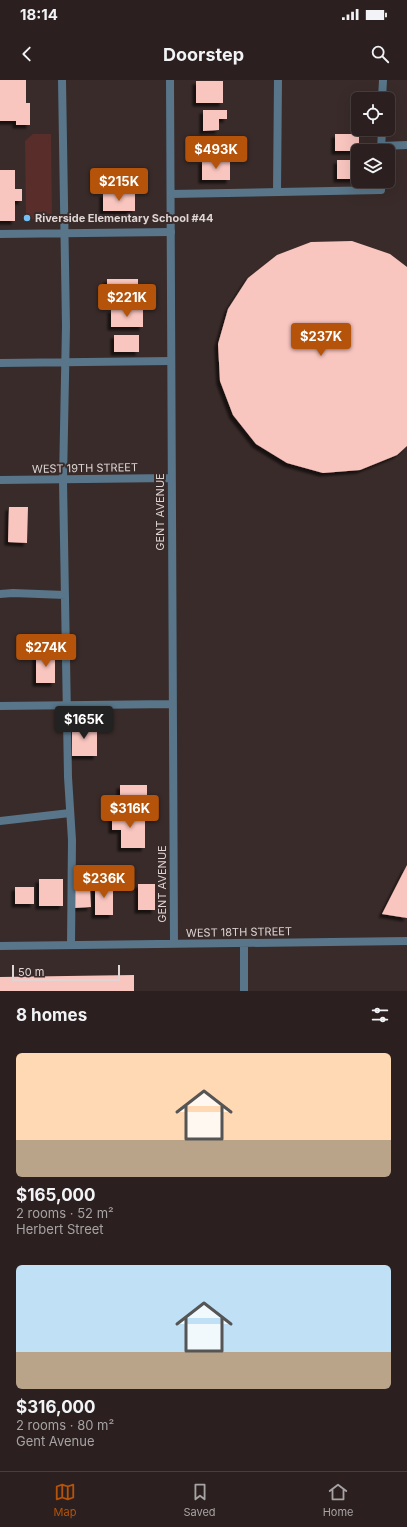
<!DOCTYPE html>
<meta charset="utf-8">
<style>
:root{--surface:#2b201f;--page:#372d2c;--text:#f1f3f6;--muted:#a6a3a4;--line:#473e3d;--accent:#b45309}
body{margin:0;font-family:Inter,sans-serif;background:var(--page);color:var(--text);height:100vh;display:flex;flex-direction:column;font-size:15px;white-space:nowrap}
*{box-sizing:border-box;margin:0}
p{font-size:13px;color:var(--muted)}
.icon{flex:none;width:22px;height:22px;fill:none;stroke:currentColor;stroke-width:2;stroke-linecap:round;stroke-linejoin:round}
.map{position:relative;height:911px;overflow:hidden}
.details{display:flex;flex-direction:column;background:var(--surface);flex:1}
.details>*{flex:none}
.fabs{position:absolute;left:351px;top:12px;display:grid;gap:8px}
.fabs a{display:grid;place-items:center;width:44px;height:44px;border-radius:6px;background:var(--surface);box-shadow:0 4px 16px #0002,0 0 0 1px var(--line);font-size:20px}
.scale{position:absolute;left:12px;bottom:10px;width:108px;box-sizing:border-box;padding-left:4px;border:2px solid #ded5d4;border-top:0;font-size:11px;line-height:14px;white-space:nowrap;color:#ded5d4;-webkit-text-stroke:3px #392b29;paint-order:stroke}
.price{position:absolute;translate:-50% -34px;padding:0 9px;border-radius:4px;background:var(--accent);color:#fff;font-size:13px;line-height:26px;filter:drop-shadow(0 1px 2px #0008)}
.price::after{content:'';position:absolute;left:50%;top:24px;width:12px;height:9px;margin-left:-6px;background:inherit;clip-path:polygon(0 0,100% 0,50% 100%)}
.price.active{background:#222;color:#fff}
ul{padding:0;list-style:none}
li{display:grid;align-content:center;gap:8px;height:212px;padding:0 16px}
li span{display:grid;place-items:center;height:124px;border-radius:6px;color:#555}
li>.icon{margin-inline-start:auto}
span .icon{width:72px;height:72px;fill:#fffc;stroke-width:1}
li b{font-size:17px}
h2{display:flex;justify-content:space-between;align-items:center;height:48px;padding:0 16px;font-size:17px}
.status{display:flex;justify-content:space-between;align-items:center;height:28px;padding:0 20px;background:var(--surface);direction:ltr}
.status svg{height:11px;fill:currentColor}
header{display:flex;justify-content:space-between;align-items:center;height:52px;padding:0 16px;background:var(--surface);font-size:18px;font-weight:700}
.menu{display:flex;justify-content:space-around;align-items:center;height:56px;border-top:1px solid var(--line);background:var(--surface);font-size:11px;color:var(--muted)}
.menu a{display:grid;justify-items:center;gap:2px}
.menu .active{color:var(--accent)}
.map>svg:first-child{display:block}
.green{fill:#592d29}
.building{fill:#f9c5bf;filter:url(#shadow)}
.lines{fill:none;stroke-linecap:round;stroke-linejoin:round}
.lane{stroke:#587589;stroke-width:8}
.street{stroke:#587589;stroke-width:8}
.poi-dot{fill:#72c1f5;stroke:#392b29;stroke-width:1.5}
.labels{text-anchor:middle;stroke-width:4;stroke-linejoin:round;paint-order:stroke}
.poi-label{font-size:11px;font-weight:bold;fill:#ded5d4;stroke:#392b29;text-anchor:start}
.street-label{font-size:11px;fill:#ded5d4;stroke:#392b29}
</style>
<div class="status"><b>18:14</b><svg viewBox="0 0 49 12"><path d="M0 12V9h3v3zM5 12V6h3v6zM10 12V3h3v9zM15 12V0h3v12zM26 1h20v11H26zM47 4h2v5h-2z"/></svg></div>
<header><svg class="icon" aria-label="back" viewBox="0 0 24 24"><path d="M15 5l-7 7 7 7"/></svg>Doorstep<svg class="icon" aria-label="search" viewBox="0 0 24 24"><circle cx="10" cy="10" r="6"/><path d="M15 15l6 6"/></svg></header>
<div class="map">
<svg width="407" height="911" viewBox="0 0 407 911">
<defs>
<filter id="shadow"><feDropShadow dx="-3.5" dy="3.5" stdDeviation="1" flood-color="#0009"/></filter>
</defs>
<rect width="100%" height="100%" fill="#392b29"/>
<path class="green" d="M33,54H51L52,139H26L25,61Z"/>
<path class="building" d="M0,0H26V23H30V45H16V41H0Z
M196,1H223V23H196Z
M203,30H227V39H219V50L203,51Z
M335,54H359V71H335Z
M202,59H230V77H202Z
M202,80H230V100H202Z
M337,80H357V99H337Z
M0,90H15V109H22V121H15V141H0Z
M103,113H135V131H103Z
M352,161L390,174L407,187V366L397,375L360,390L323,393L287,383L256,364L233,335L220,301L218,264L228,229L248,198L277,175L311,162Z
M107,199H138V216H107Z
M111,229H143V247H111Z
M114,255H139V272H114Z
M9,427H28L27,463L8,462Z
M36,573H55V603H36Z
M72,645H97V676H72Z
M120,705H147V725H120Z
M112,733H145V768H121V750H112Z
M407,785V838L382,834Z
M39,799H63V826H39Z
M95,803H113V835H95Z
M138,804H155V830H138Z
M74,806H90L91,827L74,828Z
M15,807H34V824H15Z
M134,895V911H0V897Z"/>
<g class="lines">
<path class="lane" d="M62,0L66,246L63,400L68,697L72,760L71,865
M381,66L407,65
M277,112L278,0
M0,154L171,152
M0,283L171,281
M0,514L13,513L65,515
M0,741L70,733"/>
<path class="street" d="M170,0L174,864
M382,19L383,0
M381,71L382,49
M171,114L381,110V101
M0,400L171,398
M0,626L172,624
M244,863V911
M0,866L407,861"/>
</g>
<circle class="poi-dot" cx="27" cy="138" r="4"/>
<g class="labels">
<g class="poi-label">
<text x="35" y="142">Riverside Elementary School #44</text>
</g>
<g class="street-label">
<text transform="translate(85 388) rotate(-1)" y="4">WEST 19TH STREET</text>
<text transform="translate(160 432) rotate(-90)" y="4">GENT AVENUE</text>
<text transform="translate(162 804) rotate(-90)" y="4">GENT AVENUE</text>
<text transform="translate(239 852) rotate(-1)" y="4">WEST 18TH STREET</text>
</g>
</g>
</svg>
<div class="fabs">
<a><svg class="icon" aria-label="locate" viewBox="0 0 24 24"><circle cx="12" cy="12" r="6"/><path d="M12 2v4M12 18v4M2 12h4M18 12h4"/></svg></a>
<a><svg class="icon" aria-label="layers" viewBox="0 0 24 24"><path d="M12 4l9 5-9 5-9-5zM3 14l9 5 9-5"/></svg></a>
</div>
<div class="scale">50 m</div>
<b class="price" style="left:216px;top:90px">$493K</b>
<b class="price" style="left:119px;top:122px">$215K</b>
<b class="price" style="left:127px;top:238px">$221K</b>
<b class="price" style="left:321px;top:277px">$237K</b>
<b class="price" style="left:46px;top:588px">$274K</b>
<b class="price active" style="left:84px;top:660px">$165K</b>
<b class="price" style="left:130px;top:749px">$316K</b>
<b class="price" style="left:104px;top:819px">$236K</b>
</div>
<section class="details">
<h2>8 homes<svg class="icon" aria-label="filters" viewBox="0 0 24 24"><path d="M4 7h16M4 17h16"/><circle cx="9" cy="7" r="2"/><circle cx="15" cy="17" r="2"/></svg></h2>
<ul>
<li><span style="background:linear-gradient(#ffd9b3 70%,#b9a48a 0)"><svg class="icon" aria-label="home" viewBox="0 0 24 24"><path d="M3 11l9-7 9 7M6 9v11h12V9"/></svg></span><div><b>$165,000</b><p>2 rooms · 52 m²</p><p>Herbert Street</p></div></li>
<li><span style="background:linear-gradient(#bfe0f5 70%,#b9a48a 0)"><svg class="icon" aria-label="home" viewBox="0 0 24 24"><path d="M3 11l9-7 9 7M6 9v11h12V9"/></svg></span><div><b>$316,000</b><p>2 rooms · 80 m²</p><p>Gent Avenue</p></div></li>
</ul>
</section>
<nav class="menu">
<a class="active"><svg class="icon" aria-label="map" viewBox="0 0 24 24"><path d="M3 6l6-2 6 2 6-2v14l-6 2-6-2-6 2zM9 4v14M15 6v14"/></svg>Map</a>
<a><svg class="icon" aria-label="saved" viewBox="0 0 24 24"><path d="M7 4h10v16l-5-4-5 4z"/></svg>Saved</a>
<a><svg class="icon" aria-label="home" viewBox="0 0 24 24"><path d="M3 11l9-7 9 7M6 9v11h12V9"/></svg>Home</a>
</nav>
